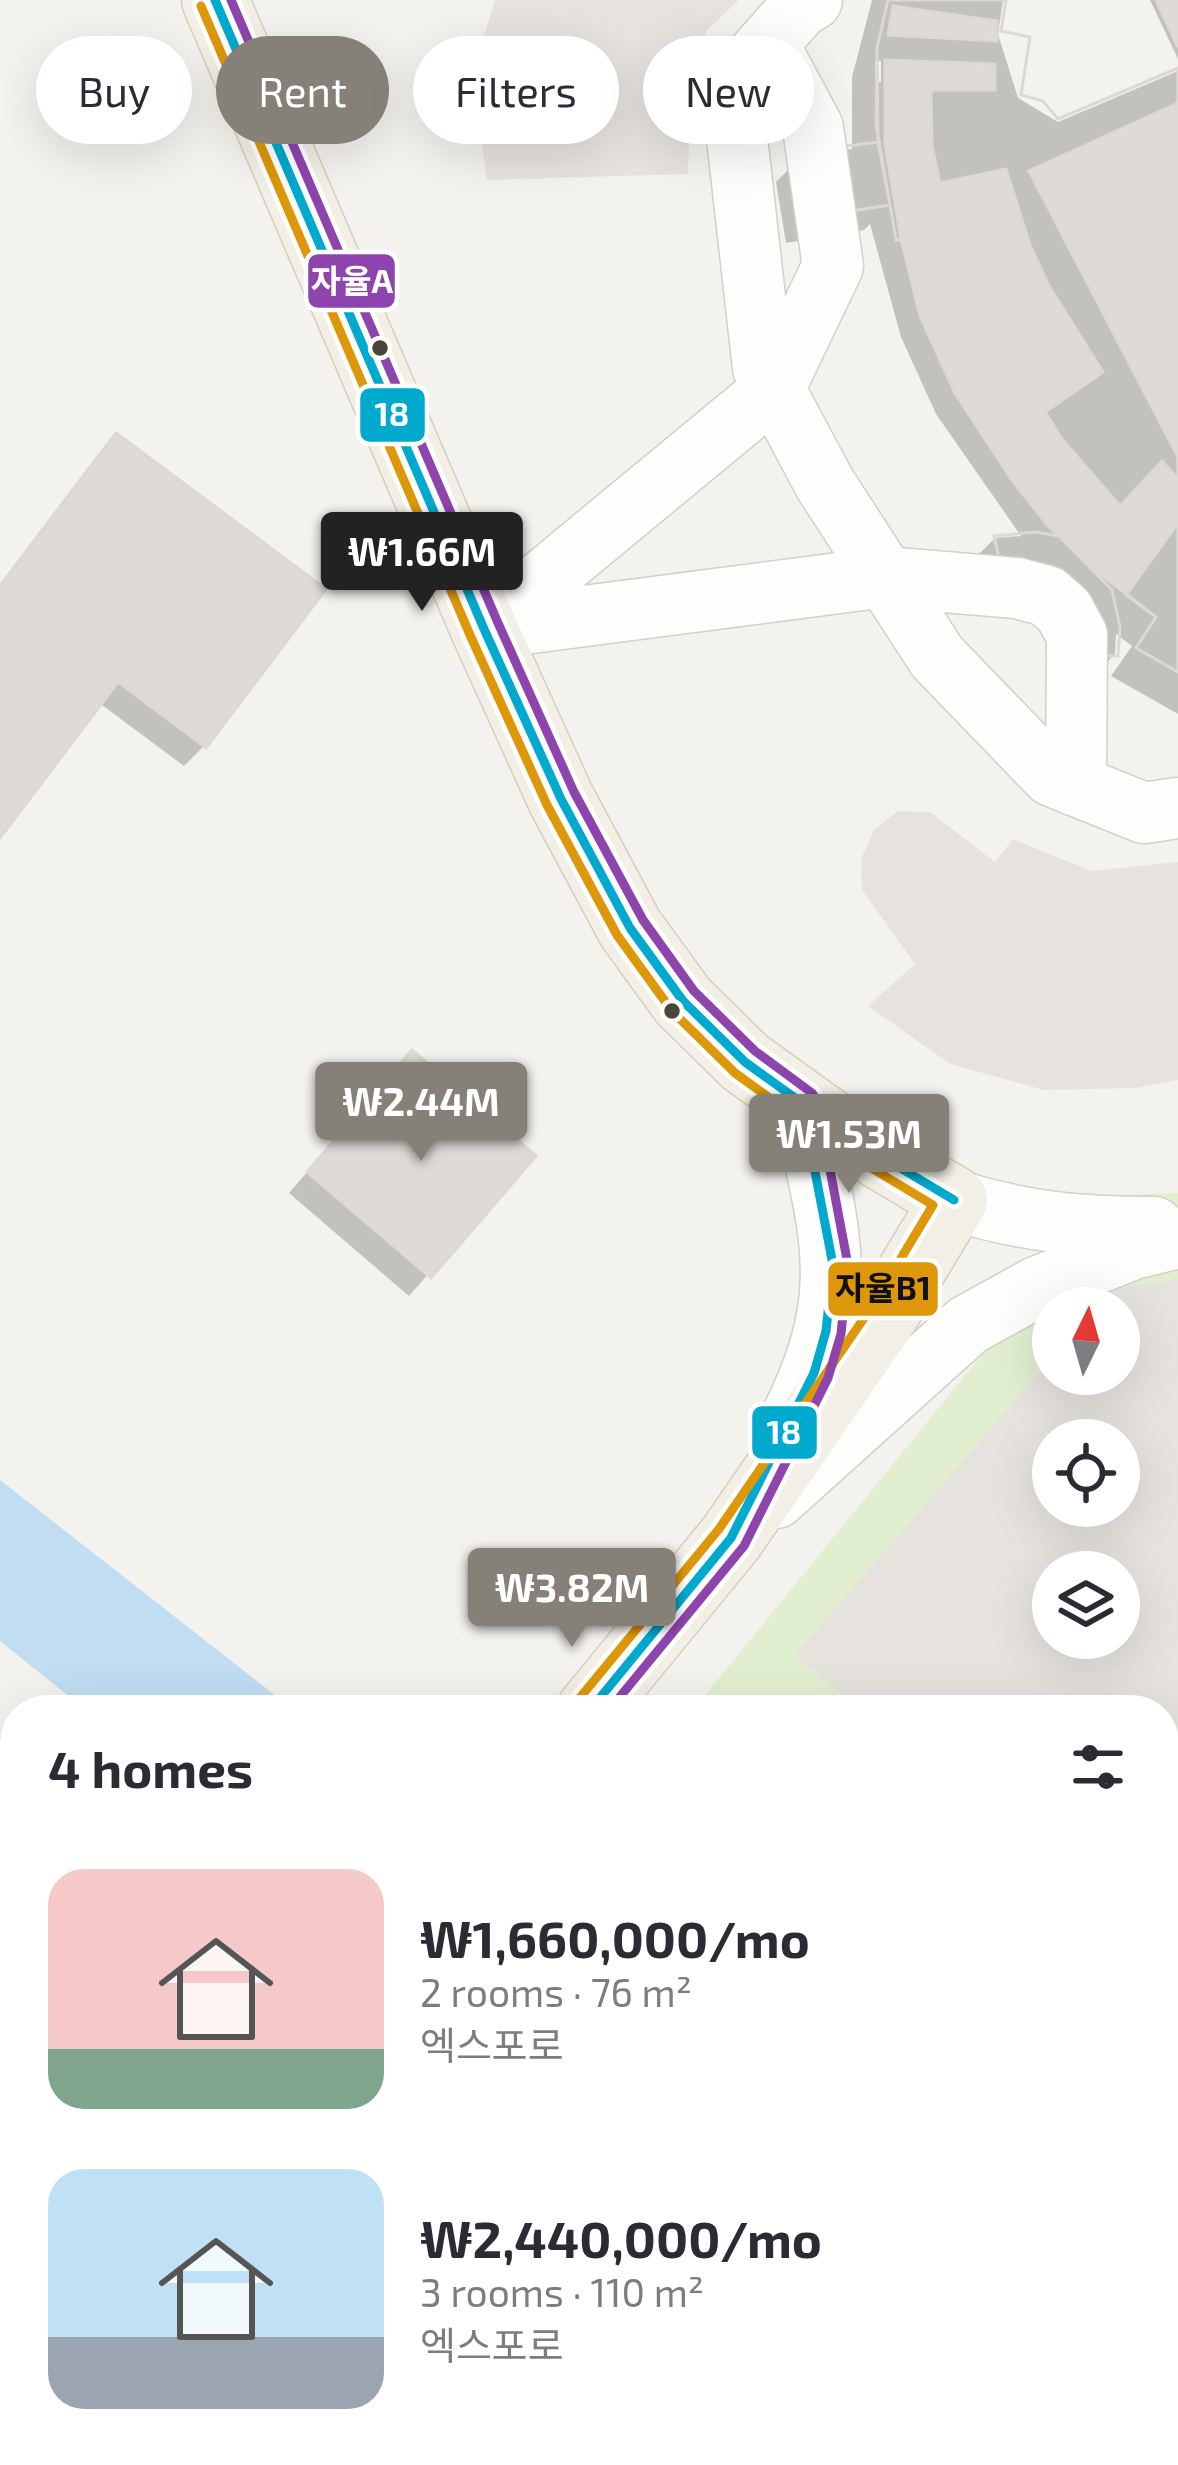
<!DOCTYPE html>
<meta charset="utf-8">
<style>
:root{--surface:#fff;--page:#f7f7f7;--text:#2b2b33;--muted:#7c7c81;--accent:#868178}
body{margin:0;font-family:"Exo 2","Noto Sans KR",sans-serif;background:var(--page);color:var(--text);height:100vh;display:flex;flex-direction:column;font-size:45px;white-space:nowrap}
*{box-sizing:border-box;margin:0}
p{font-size:39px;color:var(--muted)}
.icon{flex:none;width:66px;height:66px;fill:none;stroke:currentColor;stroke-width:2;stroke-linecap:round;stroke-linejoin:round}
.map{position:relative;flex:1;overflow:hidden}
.panel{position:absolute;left:0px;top:1695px;width:1179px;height:771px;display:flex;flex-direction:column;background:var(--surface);border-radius:48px 48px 0 0;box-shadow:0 12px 48px #0002}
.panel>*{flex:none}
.banner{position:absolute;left:36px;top:36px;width:1107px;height:108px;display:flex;gap:24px}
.needle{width:78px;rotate:5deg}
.fabs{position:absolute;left:1032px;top:1287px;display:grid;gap:24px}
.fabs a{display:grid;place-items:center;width:108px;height:108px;border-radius:50%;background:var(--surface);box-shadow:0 12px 48px #0002;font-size:60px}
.price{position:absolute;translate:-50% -102px;padding:0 27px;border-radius:12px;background:var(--accent);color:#fff;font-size:39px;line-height:78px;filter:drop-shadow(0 3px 6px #0008)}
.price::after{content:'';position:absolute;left:50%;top:72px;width:36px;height:27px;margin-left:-18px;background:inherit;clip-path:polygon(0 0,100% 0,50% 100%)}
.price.active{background:#222;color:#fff}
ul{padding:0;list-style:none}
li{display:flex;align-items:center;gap:36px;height:300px;padding:0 48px}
li span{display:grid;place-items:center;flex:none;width:336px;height:240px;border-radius:36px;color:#555}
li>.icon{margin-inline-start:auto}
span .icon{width:144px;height:144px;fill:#fffc;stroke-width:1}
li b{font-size:51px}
h2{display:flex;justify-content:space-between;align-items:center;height:144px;padding:0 48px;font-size:51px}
.tag{padding:0 42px;border-radius:54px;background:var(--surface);box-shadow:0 12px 48px #0002;font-size:42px;line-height:108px}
.tag.active{background:var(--accent);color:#fff}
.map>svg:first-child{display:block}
.green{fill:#e1eecf;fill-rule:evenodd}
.parking{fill:#e6e3df;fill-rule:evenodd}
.water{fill:#c0ddf1}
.shadow{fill:#0003;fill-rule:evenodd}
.building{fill:#dedbd6;stroke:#dcd9d4;stroke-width:3;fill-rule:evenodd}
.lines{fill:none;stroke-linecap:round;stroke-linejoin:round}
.minor-casing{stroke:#d2d0cb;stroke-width:63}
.major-casing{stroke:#d6cebb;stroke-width:69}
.path{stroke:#d3d2cc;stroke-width:8;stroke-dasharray:6 6;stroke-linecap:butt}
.minor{stroke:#fdfdfc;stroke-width:60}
.major{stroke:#f2efe6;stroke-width:66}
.bus-1-casing{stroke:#fff;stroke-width:18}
.bus-2-casing{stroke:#fff;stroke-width:18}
.bus-3-casing{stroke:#fff;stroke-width:18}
.bus-1{stroke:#00a9ce;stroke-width:9}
.bus-2{stroke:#dd9709;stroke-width:9}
.bus-3{stroke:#8e44ad;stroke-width:9}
.bus-dot{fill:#4b4439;stroke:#fff;stroke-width:4.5}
.line-badge{stroke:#fff;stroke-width:4.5}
.badge-label{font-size:33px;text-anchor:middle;font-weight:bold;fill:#fff}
.pale-badge-label{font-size:33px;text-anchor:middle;font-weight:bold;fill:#111}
</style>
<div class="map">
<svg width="1178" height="2465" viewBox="0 0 1178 2465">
<rect width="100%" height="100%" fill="#f4f2ee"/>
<path class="green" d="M1178,1193V2197L1164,2185V1710H693L1037,1287L1096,1196ZM1053,1308H1119V1374H1053ZM1053,1440H1119V1506H1053ZM1053,1572H1119V1638H1053Z"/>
<path class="parking" d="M495,0H739L707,30L691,80L688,174L487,180L472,75Z
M898,811L930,812L995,862L1013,839L1091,871L1178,862V1080L1134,1088L1044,1090L950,1064L868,1006L915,964L862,890L861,859L874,830Z
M1178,1280V1983L1164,1971V1710H860L795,1655L1053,1357V1374H1119V1308H1095L1113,1287ZM1053,1440H1119V1506H1053ZM1053,1572H1119V1638H1053Z
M0,2003L15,2015L13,2248L0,2237Z"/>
<path class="water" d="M0,1480L294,1710H86L0,1641Z
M1164,2393L1178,2404V2465H1022L1004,2451H1164Z"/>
<path class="shadow" d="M872,0H1003L998,34L1018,98L1058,122L1178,71V714L1111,676L1132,646L1116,634L1115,654L1088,682L1061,638L968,565L995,538L1021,536L936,414L901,337L870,224L864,230L786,243L776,182L803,155L852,149V77ZM875,61H881V82H875Z
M1150,0H1178V59Z
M116,437L204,746L184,766L98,702L0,833V584L96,457Z
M392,1074L532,1156L409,1296L289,1193Z"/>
<path class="building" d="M888,0H1006L1001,31L1030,37L1021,95L1043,101L1058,119L1178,68V103L1029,171L1178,457V479L1162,461L1120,506L1062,439L1045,412L1103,372L1049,286L1030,245L1006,169L940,183L932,146L931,90H995V64L885,60V144L901,239L896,240L890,205L813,217L802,152L878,142L877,48ZM893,6L997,21V41L888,35Z
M888,0H1006L1001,31L1030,37L1021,95L1043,101L1058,119L1178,68V672L1136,648L1156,617L1099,573L1048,526L1011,479L955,393L920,316L901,239L896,240L876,124L877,48Z
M1156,0H1178V47Z
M878,142L890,205L813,217L802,152Z
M116,433L326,589L206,748L118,682L0,838V586Z
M1178,523V672L1136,648L1156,617L1126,595Z
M1035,532L1059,536L1112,590L1120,627L1118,656L1088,655L1002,572L994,536Z
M1035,532L1059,536L1112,590L1120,627L1118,656L1088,655L1002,572L994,536Z
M412,1050L536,1156L431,1278L307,1172Z"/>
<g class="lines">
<g class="minor-casing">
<path id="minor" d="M812,0L800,7L756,57L734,111L763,368L825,484L937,657L1052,776L1144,813L1178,808
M484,629L885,577L1017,588L1047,596L1064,611L1077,635L1076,786
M484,629L774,389L833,266L813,128L768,44
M954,1200C1025,1222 1080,1227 1154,1227
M789,1422C854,1294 831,1237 802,1104
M776,1498L968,1325L1037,1287L1133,1249L1178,1238
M0,2068L15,2080
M0,2181L15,2192"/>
</g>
<g class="major-casing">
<path id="major" d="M215,0L484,629L561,799L630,928L683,1001L745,1062L852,1139L954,1200L886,1313L731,1538L590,1710
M31,2465L40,2451"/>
</g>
<path class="path" d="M0,1737L15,1753
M812,2451L826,2465"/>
<use href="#minor" class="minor"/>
<use href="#major" class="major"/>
<g class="bus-1-casing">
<path id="bus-1" d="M215,0L484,629L561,799L630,928L683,1001L745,1062L852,1139L954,1200
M590,1710L731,1538L814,1373L826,1331L833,1265L802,1104"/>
</g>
<g class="bus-2-casing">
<path id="bus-2" d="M201,6L470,635L547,805L617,935L672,1011L735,1073L843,1151L933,1205L873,1305L719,1529L578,1700"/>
</g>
<g class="bus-3-casing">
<path id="bus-3" d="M231,0L498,623L574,792L643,920L694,991L755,1051L812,1093L817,1101L848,1265L841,1334L828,1378L744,1546L609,1710"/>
</g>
<use href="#bus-1" class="bus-1"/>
<use href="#bus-2" class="bus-2"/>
<use href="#bus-3" class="bus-3"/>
</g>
<g class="bus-dot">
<circle cx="380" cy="348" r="10"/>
<circle cx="672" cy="1011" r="10"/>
</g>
<g class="line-badge">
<rect x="306" y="252" width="91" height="58" rx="12" fill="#8e44ad"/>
<rect x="358" y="386" width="69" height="58" rx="12" fill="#00a9ce"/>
<rect x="826" y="1260" width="114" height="58" rx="12" fill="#dd9709"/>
<rect x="750" y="1404" width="69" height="57" rx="12" fill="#00a9ce"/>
</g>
<g class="badge-label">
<text x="352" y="293">자율A</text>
<text x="392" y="426">18</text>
<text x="784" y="1444">18</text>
</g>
<g class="pale-badge-label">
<text x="883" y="1300">자율B1</text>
</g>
</svg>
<div class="fabs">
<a><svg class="needle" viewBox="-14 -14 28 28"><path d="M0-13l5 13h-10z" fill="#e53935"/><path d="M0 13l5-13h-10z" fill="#7c7c81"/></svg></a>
<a><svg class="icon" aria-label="locate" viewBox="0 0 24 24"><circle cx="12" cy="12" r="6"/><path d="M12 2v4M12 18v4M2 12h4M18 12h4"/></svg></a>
<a><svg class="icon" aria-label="layers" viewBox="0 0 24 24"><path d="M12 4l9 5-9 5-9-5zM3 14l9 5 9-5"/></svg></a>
</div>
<b class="price active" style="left:422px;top:614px">₩1.66M</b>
<b class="price" style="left:421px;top:1164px">₩2.44M</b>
<b class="price" style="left:849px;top:1196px">₩1.53M</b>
<b class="price" style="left:572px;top:1650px">₩3.82M</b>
<div class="banner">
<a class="tag">Buy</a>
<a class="tag active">Rent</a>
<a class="tag">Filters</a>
<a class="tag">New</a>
</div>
<section class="panel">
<h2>4 homes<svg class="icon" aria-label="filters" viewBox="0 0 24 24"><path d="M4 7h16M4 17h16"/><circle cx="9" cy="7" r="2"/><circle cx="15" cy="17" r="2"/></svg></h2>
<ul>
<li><span style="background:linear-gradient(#f6c9c9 75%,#7fa58c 0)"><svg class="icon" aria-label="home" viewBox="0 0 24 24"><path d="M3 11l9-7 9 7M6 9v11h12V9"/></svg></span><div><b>₩1,660,000/mo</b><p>2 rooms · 76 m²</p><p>엑스포로</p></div></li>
<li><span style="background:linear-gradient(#bfe0f5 70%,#9aa5b1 0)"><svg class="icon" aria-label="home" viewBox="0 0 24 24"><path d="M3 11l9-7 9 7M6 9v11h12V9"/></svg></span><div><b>₩2,440,000/mo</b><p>3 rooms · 110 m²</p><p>엑스포로</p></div></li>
</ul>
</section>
</div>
